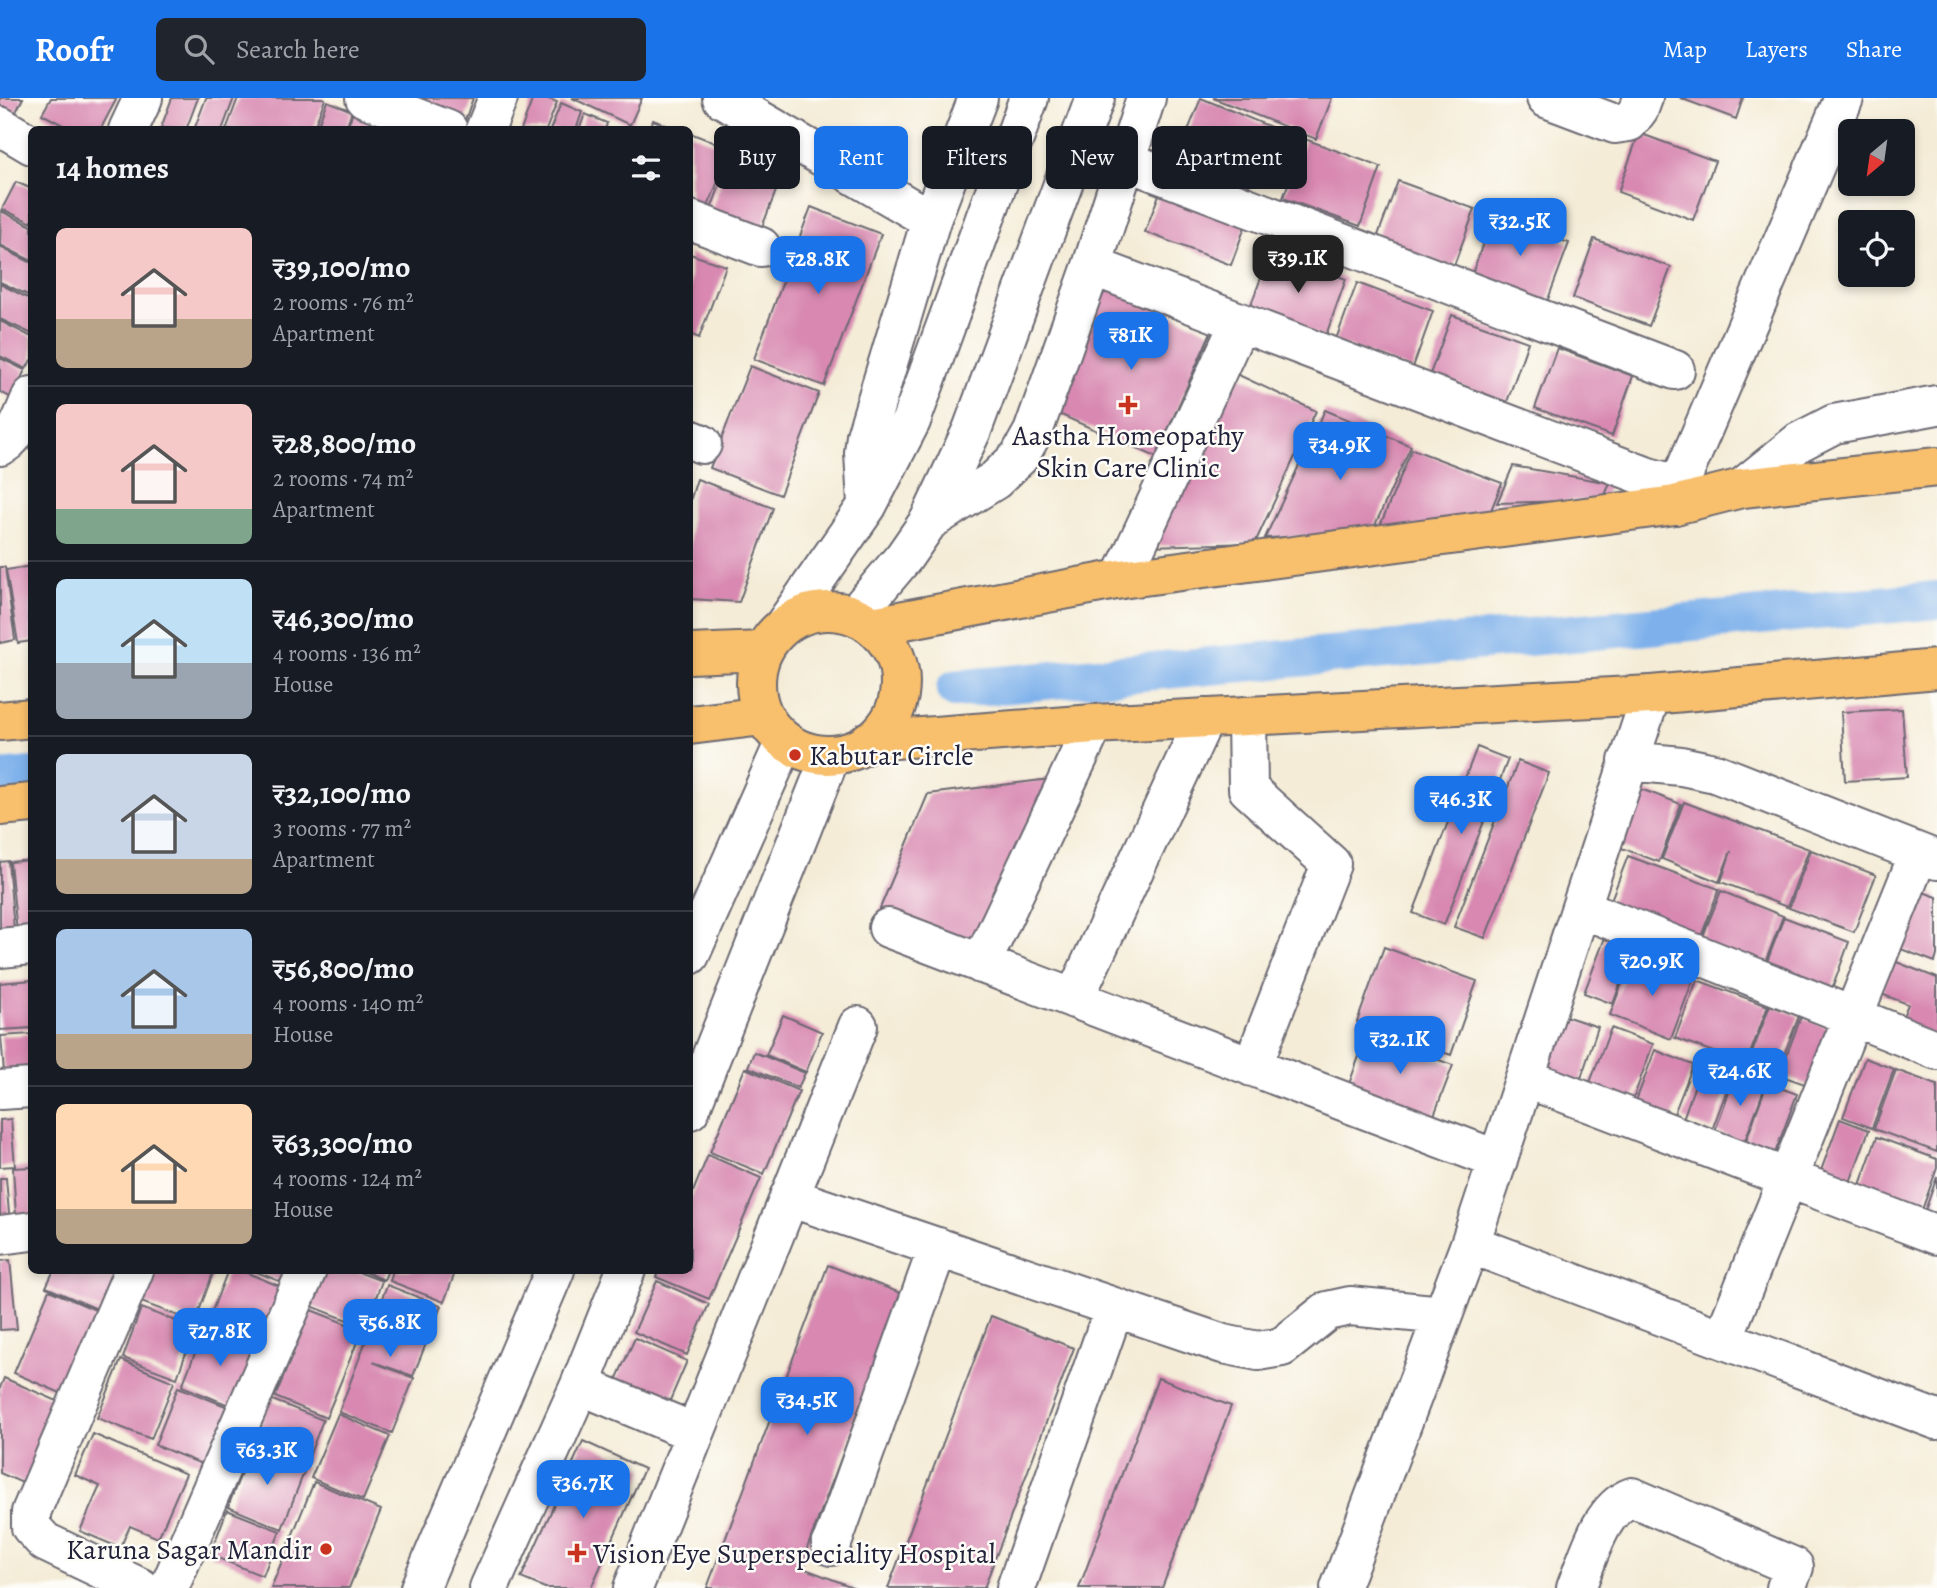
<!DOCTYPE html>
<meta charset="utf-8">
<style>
:root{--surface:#171b24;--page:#20242c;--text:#f1f3f6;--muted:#9ea1a6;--line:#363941;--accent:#1a73e8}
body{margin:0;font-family:Alegreya,serif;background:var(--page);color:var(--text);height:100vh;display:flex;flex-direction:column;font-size:26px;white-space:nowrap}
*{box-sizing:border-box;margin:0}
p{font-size:23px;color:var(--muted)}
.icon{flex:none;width:38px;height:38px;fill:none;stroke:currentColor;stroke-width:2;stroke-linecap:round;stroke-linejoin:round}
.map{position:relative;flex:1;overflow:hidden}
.drawer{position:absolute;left:28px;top:28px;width:665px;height:1148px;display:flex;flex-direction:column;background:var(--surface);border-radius:10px;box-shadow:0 4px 10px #0003}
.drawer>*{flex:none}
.top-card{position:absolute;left:714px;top:28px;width:665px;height:63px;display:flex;gap:14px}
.needle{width:46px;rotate:209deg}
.controls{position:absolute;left:1838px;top:21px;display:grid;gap:14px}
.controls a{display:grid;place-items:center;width:77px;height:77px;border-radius:10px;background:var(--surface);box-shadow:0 4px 10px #0003;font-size:35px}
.price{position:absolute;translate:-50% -60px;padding:0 16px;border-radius:14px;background:var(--accent);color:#fff;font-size:23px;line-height:46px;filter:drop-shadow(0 2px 4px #0008)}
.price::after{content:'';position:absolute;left:50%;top:42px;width:21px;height:16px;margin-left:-10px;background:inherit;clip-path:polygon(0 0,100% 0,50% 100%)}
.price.on{background:#222;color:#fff}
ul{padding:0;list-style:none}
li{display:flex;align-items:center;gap:21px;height:175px;padding:0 28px}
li+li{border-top:2px solid var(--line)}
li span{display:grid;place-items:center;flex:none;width:196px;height:140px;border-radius:10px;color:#555}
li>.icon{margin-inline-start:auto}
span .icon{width:84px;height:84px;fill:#fffc;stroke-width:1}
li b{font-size:30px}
h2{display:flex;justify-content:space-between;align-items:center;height:84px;padding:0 28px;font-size:30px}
.chip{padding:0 24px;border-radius:10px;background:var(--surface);box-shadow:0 4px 10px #0003;font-size:24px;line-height:63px}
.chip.on{background:var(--accent);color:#fff}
header{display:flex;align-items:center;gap:42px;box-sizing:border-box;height:98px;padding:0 35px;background:var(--accent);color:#fff}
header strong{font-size:33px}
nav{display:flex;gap:38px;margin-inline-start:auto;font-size:24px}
.search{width:490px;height:63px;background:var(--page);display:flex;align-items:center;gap:18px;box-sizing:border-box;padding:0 24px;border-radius:10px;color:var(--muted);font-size:26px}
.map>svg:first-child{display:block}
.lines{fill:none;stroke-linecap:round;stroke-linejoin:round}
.canal{stroke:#7eb1eb;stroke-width:38}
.building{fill:#d888b1}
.minor-casing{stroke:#6c6972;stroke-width:42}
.major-casing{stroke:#6c6972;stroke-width:42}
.minor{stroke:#fff;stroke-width:38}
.major{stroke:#f8bf6c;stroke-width:38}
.poi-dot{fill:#c8321e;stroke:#fdfcf7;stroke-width:2.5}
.labels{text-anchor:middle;stroke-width:5;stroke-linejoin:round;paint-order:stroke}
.poi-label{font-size:28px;fill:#22223b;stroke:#fdfcf7;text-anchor:start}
</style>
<header>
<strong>Roofr</strong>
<div class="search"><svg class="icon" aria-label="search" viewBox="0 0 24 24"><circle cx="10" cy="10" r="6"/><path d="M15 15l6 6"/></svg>Search here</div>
<nav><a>Map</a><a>Layers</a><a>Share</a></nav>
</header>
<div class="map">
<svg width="1937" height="1490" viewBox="0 0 1937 1490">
<rect width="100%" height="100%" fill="#fdfcf7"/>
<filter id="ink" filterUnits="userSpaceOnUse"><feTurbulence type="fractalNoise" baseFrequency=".0143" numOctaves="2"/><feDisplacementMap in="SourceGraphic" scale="14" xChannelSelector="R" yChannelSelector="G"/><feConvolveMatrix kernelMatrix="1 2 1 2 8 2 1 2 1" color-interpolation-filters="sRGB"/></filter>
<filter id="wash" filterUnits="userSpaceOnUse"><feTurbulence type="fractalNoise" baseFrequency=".00686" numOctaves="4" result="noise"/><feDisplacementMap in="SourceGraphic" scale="28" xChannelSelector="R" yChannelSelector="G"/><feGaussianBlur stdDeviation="1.57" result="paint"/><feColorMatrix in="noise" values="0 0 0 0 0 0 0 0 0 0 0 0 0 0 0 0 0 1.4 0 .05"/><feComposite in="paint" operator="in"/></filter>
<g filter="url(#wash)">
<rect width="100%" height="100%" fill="#f4ecd7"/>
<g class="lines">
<path class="canal" d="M955,591L1937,502
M0,681L32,678"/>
</g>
<g id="blocks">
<path class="building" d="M0,0H23L11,24L0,18Z
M51,0H117L100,32H72L42,16Z
M172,0H198L186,32L161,30Z
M206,0H234L222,32H194Z
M238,0H323L325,1L313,32H226Z
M415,0H473L464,25Z
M533,0H546L557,4L546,32H521Z
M572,0H642L630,27Z
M1201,0L1273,30L1245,97L1174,68Z
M1213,0H1332L1316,41Z
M1680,0H1743L1736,21Z
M327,3L352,13L345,32H316Z
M561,5L582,14L576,32H550Z
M354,12L403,32H346Z
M585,16L607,25L605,32H579Z
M653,22L676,31V32H650Z
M690,35L731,51L703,121L690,116Z
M1639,35L1715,63L1693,122L1618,94Z
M1305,41L1381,69L1360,128L1283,100Z
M733,53L784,72L757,142L706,124Z
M1398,83L1475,111L1453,170L1376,143Z
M16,84L32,91V125L2,111Z
M1160,94L1246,126L1231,167L1145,134Z
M811,109L881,136L824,288L754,261Z
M1,113L32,128V163L0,147Z
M1493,117L1569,145L1547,204L1472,176Z
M1594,141L1671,169L1649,228L1573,200Z
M0,149L32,165V199L0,184Z
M1271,153L1346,181L1325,240L1249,212Z
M690,156L726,168L699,240L690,236Z
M1357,185L1433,213L1412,272L1335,244Z
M0,186L32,202V236L0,221Z
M1107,188L1211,234L1156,359L1052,313Z
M1452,217L1528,244L1507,304L1430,276Z
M0,223L32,239V261L26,271L0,258Z
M1557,250L1633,278L1612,338L1535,310Z
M0,260L25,272L12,300L0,294Z
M750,268L819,295L780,397L710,370Z
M1230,273L1316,313L1255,445L1148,448Z
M1325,312L1411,348L1371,436L1265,440Z
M1412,351L1502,385L1485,427L1379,430Z
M1513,368L1610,385L1603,402L1497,405Z
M697,381L773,410L739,504L690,501V403Z
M32,468V543L18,545L6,472Z
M0,469H5L15,542L0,545Z
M1902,611L1907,679L1845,683L1841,614Z
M1477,649L1508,661L1444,827L1413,815Z
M1518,663L1549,675L1485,840L1454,829Z
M1050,681L974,853L878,815L928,696Z
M1638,690L1681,706L1659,764L1616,748Z
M1684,704L1809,751L1787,809L1721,784L1731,753L1719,784L1662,761Z
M1811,752L1876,777L1854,834L1789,810Z
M1628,758L1719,791L1697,849L1606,815Z
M32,762V843L18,844L10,764Z
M8,763L15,843L0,844V764Z
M1721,793L1783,818L1761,875L1698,851Z
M1920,793L1937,799V857L1935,864L1898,850Z
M1784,819L1849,844L1828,902L1762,877Z
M1606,837L1634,847L1613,906L1584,895Z
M1384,849L1477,883L1451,957L1357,924Z
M1632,859L1693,882L1671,941L1610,917Z
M1894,863L1937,880V937L1898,931L1908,906L1881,896Z
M32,882V930L0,932V885Z
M1697,882L1768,908L1746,966L1675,940Z
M1770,907L1799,918L1776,977L1748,966Z
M1553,914L1598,929L1578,989L1533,974Z
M783,917L822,934L806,974L766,957Z
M1801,919L1837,933L1816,990L1779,977Z
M1611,930L1653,946L1632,1004L1589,987Z
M32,936V984L5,986L1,938Z
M1367,936L1453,967L1433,1020L1348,989Z
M1655,952L1693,967L1670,1026L1633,1011Z
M754,954L805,975L798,990L748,969Z
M1865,960L1894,971L1872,1030L1843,1019Z
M1704,961L1734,973L1712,1032L1683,1021Z
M745,970L799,993L764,1076L710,1054Z
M1896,972L1937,987V1054L1874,1031Z
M1736,975L1766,986L1744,1045L1715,1033Z
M1767,985L1797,996L1775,1055L1746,1043Z
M11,1021L15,1068L0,1069V1022Z
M1840,1021L1869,1032L1848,1090L1819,1078Z
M1877,1039L1937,1061V1070L1918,1123L1855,1101Z
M708,1057L761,1080L709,1201L656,1179L659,1172H690V1101Z
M32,1069V1117L16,1118L13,1070Z
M1937,1079V1127L1922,1121Z
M0,1080H6L10,1127L0,1128Z
M10,1162L17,1231L0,1232V1163Z
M828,1167L903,1196L800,1469L855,1490H707Z
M54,1172H122L104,1214L46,1189Z
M152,1172H207L213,1175L195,1224L141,1204Z
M228,1172H240L284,1190L261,1248L207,1226Z
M252,1172H291L286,1186Z
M325,1172H353L382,1183L365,1229L311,1208Z
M361,1172H388L384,1182Z
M393,1172H456L444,1204L390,1183Z
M657,1183L709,1206L687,1257L634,1234Z
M387,1187L441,1208L413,1278L373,1264L414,1280L392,1335L339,1314Z
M49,1192L107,1217L72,1300L14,1275Z
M141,1210L195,1230L177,1280L123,1260Z
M311,1212L362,1232L326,1320L275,1299Z
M991,1218L1074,1250L984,1490H888Z
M205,1230L259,1252L236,1310L182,1288Z
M635,1240L687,1263L665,1314L612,1291Z
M121,1262L174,1284L151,1341L97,1320Z
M4,1280L62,1305L27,1387L0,1375V1290Z
M1158,1280L1231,1308L1162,1490H1079Z
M178,1289L233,1311L209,1369L155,1347Z
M270,1301L323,1322L306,1366L253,1346Z
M338,1316L390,1338L363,1402L311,1380Z
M93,1336L186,1376L158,1440L130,1428L120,1450L80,1433L100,1388L75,1377Z
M583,1343L644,1371L591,1490H545L521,1480Z
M252,1347L306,1369L282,1431L228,1409Z
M314,1384L381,1412L349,1490H271Z
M227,1412L280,1433L263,1478L210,1457Z"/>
</g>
</g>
<g filter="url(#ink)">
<use href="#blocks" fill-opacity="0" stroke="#6c6972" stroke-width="2"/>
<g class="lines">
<g class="minor-casing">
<path id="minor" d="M365,0L448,32
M722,0L931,122
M1546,0L1615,26L1629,24L1639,11L1643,0
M0,28L32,47
M128,32L143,0
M485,32L498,0
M1126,63L1675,272
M690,122L761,149
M1092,168L1648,379L1679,387
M690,341L702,346
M0,348C17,342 24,314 32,298
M1742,390L1799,344L1834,326L1937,307
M867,406L864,355L866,338L931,122L978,0
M1675,407L1679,387L1844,0
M929,423L995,382L1019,359L1033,334L1092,168L1146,0
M1121,481L1240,224
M855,517L904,459L929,423L972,332L1095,0
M785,526L867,408L911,323L1029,0
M1247,618L1248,691L1331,766L1252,969
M1628,663L1681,668L1715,675L1937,762
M1581,810L1937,952
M888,830L1498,1062
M0,850L32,847
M690,857L785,643
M981,866L1094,626
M1074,901L1205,620
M1525,980L1937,1137
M0,992L32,990
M690,1012L831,657
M789,1099L1223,1246L1258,1253L1282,1249L1327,1213L1350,1208L1443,1217
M0,1137L32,1133
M1470,1146L1937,1322
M134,1172L31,1414V1429L45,1444L141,1490
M1723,1241L1919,755
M580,1287L695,1335
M831,1448L938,1149
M169,1490L307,1172
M420,1490L555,1172
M489,1490L580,1287L626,1172
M633,1490L858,928
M1016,1490L1114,1210
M1340,1490L1470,1146L1651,597
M1576,1490C1588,1461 1600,1410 1632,1399L1794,1469L1786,1490"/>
</g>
<g class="major-casing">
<path id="major" d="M756 585a72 72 0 1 1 144 0a72 72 0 1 1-144 0Z
M873,528L1121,481L1675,407L1742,390L1937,369
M690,556L762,553
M0,623L32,620
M690,627L763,618
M869,643L1094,626L1651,597L1937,571
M0,708L32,705"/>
</g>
<use href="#minor" class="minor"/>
<use href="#major" class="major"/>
</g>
</g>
<g class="poi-dot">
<path d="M1124.5 296.5h7v7h7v7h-7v7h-7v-7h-7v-7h7z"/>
<circle cx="795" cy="657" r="7"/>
<circle cx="326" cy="1451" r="7"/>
<path d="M573.5 1444.5h7v7h7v7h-7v7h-7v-7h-7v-7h7z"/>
</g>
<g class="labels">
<g class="poi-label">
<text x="1128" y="347" text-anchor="middle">Aastha Homeopathy<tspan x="1128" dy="32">Skin Care Clinic</tspan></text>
<text x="809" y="667">Kabutar Circle</text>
<text x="312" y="1461" text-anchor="end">Karuna Sagar Mandir</text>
<text x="593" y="1465">Vision Eye Superspeciality Hospital</text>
</g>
</g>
</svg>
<div class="controls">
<a><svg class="needle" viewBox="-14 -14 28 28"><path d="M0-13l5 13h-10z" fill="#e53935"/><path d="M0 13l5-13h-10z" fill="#9ea1a6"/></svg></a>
<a><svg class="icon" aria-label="locate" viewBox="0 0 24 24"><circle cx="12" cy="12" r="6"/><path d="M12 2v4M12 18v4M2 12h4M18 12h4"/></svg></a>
</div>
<b class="price" style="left:1520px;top:160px">₹32.5K</b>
<b class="price on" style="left:1298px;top:197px">₹39.1K</b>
<b class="price" style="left:818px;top:198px">₹28.8K</b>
<b class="price" style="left:1131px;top:274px">₹81K</b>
<b class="price" style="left:1340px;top:384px">₹34.9K</b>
<b class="price" style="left:1461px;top:738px">₹46.3K</b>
<b class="price" style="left:1652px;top:900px">₹20.9K</b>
<b class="price" style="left:1400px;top:978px">₹32.1K</b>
<b class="price" style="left:1740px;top:1010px">₹24.6K</b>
<b class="price" style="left:390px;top:1261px">₹56.8K</b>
<b class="price" style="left:220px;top:1270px">₹27.8K</b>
<b class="price" style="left:807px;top:1339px">₹34.5K</b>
<b class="price" style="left:267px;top:1389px">₹63.3K</b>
<b class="price" style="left:583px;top:1422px">₹36.7K</b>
<div class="top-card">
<a class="chip">Buy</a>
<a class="chip on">Rent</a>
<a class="chip">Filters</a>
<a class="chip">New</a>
<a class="chip">Apartment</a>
</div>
<section class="drawer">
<h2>14 homes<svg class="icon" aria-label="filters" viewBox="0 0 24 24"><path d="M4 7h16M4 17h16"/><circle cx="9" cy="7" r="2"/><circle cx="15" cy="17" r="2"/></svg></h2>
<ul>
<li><span style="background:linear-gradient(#f6c9c9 65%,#b9a48a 0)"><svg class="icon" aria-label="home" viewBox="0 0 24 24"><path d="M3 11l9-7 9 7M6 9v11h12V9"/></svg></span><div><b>₹39,100/mo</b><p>2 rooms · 76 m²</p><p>Apartment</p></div></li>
<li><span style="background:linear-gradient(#f6c9c9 75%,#7fa58c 0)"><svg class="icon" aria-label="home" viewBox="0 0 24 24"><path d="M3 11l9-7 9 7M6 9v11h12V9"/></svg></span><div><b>₹28,800/mo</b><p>2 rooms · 74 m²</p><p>Apartment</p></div></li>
<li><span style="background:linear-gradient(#bfe0f5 60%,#9aa5b1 0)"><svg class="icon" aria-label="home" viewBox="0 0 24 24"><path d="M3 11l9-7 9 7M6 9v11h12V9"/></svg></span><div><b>₹46,300/mo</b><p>4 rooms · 136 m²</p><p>House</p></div></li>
<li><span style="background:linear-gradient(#c9d6e8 75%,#b9a48a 0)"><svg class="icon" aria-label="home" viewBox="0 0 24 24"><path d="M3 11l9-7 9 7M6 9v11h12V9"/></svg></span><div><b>₹32,100/mo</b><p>3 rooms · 77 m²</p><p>Apartment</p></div></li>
<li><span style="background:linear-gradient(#a9c7e8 75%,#b9a48a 0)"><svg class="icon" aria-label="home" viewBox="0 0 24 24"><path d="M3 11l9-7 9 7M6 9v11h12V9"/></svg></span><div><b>₹56,800/mo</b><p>4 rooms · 140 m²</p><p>House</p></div></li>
<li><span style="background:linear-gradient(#ffd9b3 75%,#b9a48a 0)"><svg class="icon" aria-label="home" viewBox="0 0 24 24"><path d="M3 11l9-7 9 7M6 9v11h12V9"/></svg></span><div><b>₹63,300/mo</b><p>4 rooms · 124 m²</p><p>House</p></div></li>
</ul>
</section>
</div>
